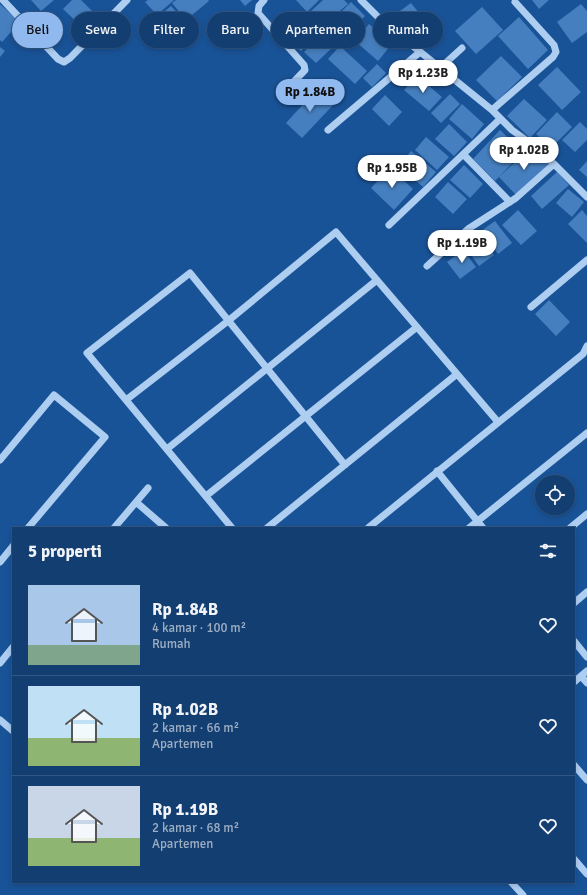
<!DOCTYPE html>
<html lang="id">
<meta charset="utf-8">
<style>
:root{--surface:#133e71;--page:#204979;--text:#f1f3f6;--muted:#9daec3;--line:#325784;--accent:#90b9f0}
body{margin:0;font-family:Signika,sans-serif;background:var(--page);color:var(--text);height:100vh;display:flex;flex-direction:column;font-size:15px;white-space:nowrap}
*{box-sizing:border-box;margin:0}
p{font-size:13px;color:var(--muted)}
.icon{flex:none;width:22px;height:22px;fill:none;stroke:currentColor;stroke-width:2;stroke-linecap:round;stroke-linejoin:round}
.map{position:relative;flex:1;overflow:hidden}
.drawer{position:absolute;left:12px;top:527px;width:563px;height:356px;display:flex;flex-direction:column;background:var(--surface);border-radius:0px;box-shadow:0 2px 6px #0003,0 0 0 1px var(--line)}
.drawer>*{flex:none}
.top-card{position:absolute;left:12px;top:12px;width:563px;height:36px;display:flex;gap:8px}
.fabs{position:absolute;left:535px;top:475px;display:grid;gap:8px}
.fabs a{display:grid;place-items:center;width:40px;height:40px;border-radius:50%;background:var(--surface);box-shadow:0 2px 6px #0003,0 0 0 1px var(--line);font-size:20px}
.price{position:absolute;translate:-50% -34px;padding:0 9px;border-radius:14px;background:#fff;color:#222;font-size:13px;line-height:26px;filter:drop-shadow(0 1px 2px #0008)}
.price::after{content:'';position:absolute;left:50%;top:24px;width:12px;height:9px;margin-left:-6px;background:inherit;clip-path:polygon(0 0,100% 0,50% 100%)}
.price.on{background:var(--accent);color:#111}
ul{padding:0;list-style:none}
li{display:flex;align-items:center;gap:12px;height:100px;padding:0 16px}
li+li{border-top:1px solid var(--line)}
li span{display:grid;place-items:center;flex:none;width:112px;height:80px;border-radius:0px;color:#555}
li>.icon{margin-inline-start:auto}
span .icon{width:48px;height:48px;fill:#fffc;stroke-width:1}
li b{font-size:17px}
h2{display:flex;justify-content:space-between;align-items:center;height:48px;padding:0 16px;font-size:17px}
.tag{padding:0 14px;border-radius:18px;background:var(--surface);box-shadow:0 2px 6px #0003,0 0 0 1px var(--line);font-size:14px;line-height:36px}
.tag.on{background:var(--accent);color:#111}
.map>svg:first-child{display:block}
.building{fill:#467fbf}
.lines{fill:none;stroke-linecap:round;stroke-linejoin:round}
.minor{stroke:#adcdf1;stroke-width:7}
</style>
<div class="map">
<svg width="587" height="895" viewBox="0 0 587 895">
<rect width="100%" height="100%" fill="#195397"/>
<path class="building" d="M31,0H54L41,11Z
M72,0H81L94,13L81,26L63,9Z
M148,0H174L157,15L145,2Z
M176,0H208L209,1L186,20L172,3Z
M240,0H252L245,6Z
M296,0H319L307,12Z
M323,0H344L348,4L322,26L310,12Z
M532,0H549L539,9Z
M351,2L365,16L338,43L324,29Z
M411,3L423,18L405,31L393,16Z
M0,4L20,22L2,42L0,40Z
M581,4L587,11V32L572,43L557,22Z
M171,6L191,28L179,39L159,16Z
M482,7L503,30L476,54L455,31Z
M519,17L548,50L528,69L498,36Z
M306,21L319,33L301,51L288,39Z
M369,24L392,44L378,61L355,41Z
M323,33L335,45L316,63L304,52Z
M340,46L367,71L355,84L328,59Z
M0,47L5,51L0,57Z
M501,56L522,77L497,101L476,80Z
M377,64L386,73L372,87L363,78Z
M557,67L581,92L562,110L538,85Z
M417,76L442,97L429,111L404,90Z
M317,89L334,104L302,138L286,123Z
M450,94L460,104L441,123L431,113Z
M385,95L402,112L389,126L372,109Z
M524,99L547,120L530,138L507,116Z
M462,104L484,124L472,139L449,119Z
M557,112L572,127L551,148L536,134Z
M580,122L587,129V140L575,152L562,140Z
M449,124L467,142L454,156L435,139Z
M500,130L523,152L495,181L473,159Z
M426,137L449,157L437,170L415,150Z
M532,146L550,165L517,196L499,177Z
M411,151L436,172L423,187L399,166Z
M587,161V177L579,170Z
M464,165L483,184L470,198L450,180Z
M390,168L413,189L394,210L371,188Z
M557,172L569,185L542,209L531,196Z
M448,182L467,199L453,214L435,197Z
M568,189L584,202L572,217L556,203Z
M518,210L537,231L521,245L502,225Z
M582,210L587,216V243L568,224Z
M495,221L512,243L498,254L481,231Z
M479,234L494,255L479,266L464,245Z
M463,250L476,267L460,279L447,262Z
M549,300L570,322L556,336L535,314Z"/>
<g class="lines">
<path class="minor" d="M3,0L58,59L64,62L70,58L127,0
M264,0L259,6L258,13L304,65L305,70L282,94
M361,0L382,21L492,110L512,130L541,151L587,197
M440,68L462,48
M492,110L553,57L556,52L554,45L515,2
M328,130L420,52
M464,155L510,202
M389,225L500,119
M427,266L468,229L516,198L554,164
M531,307L587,260
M126,400L228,321L336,232L498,422
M167,449L377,280
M0,460L54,395L105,437L28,528
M437,471L483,528
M206,496L417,327
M136,502L166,528
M114,528L148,488
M232,528L87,353L190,273L345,465
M267,528L457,374
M368,528L583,354L587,346
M469,528L587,433
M570,528L587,514
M0,562L13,546
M574,603L587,592
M574,641L587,657
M0,663L13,647
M581,676L587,683
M574,682L587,671
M0,720L13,731
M574,765L587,780
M574,859L587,874
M511,882L523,895"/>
</g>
</svg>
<div class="fabs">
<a><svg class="icon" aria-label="locate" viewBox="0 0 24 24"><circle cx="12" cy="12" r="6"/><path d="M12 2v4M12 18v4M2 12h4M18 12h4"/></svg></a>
</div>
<b class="price" style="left:423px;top:94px">Rp 1.23B</b>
<b class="price on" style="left:310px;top:113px">Rp 1.84B</b>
<b class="price" style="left:524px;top:171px">Rp 1.02B</b>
<b class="price" style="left:392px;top:189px">Rp 1.95B</b>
<b class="price" style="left:462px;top:264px">Rp 1.19B</b>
<div class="top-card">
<a class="tag on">Beli</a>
<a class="tag">Sewa</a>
<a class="tag">Filter</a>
<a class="tag">Baru</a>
<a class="tag">Apartemen</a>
<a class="tag">Rumah</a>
</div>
<section class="drawer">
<h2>5 properti<svg class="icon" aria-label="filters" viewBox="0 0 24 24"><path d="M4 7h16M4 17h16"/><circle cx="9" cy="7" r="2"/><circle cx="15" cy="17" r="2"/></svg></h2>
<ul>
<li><span style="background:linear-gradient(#a9c7e8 75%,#7fa58c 0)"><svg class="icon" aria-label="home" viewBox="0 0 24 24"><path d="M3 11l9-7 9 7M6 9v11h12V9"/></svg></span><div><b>Rp 1.84B</b><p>4 kamar · 100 m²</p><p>Rumah</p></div><svg class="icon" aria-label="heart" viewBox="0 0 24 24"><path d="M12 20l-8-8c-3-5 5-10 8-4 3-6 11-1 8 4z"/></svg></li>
<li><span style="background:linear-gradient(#bfe0f5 65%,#8fb573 0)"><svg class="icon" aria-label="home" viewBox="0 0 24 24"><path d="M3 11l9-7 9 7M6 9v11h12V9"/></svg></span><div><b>Rp 1.02B</b><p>2 kamar · 66 m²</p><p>Apartemen</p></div><svg class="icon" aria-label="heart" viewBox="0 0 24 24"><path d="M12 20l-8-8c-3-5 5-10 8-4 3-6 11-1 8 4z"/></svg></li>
<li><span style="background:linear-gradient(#c9d6e8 65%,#8fb573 0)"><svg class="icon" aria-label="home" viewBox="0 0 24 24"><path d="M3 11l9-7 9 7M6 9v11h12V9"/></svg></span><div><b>Rp 1.19B</b><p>2 kamar · 68 m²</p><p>Apartemen</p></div><svg class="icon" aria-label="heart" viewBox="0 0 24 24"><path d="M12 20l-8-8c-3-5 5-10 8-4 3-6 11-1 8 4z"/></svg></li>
</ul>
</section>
</div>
